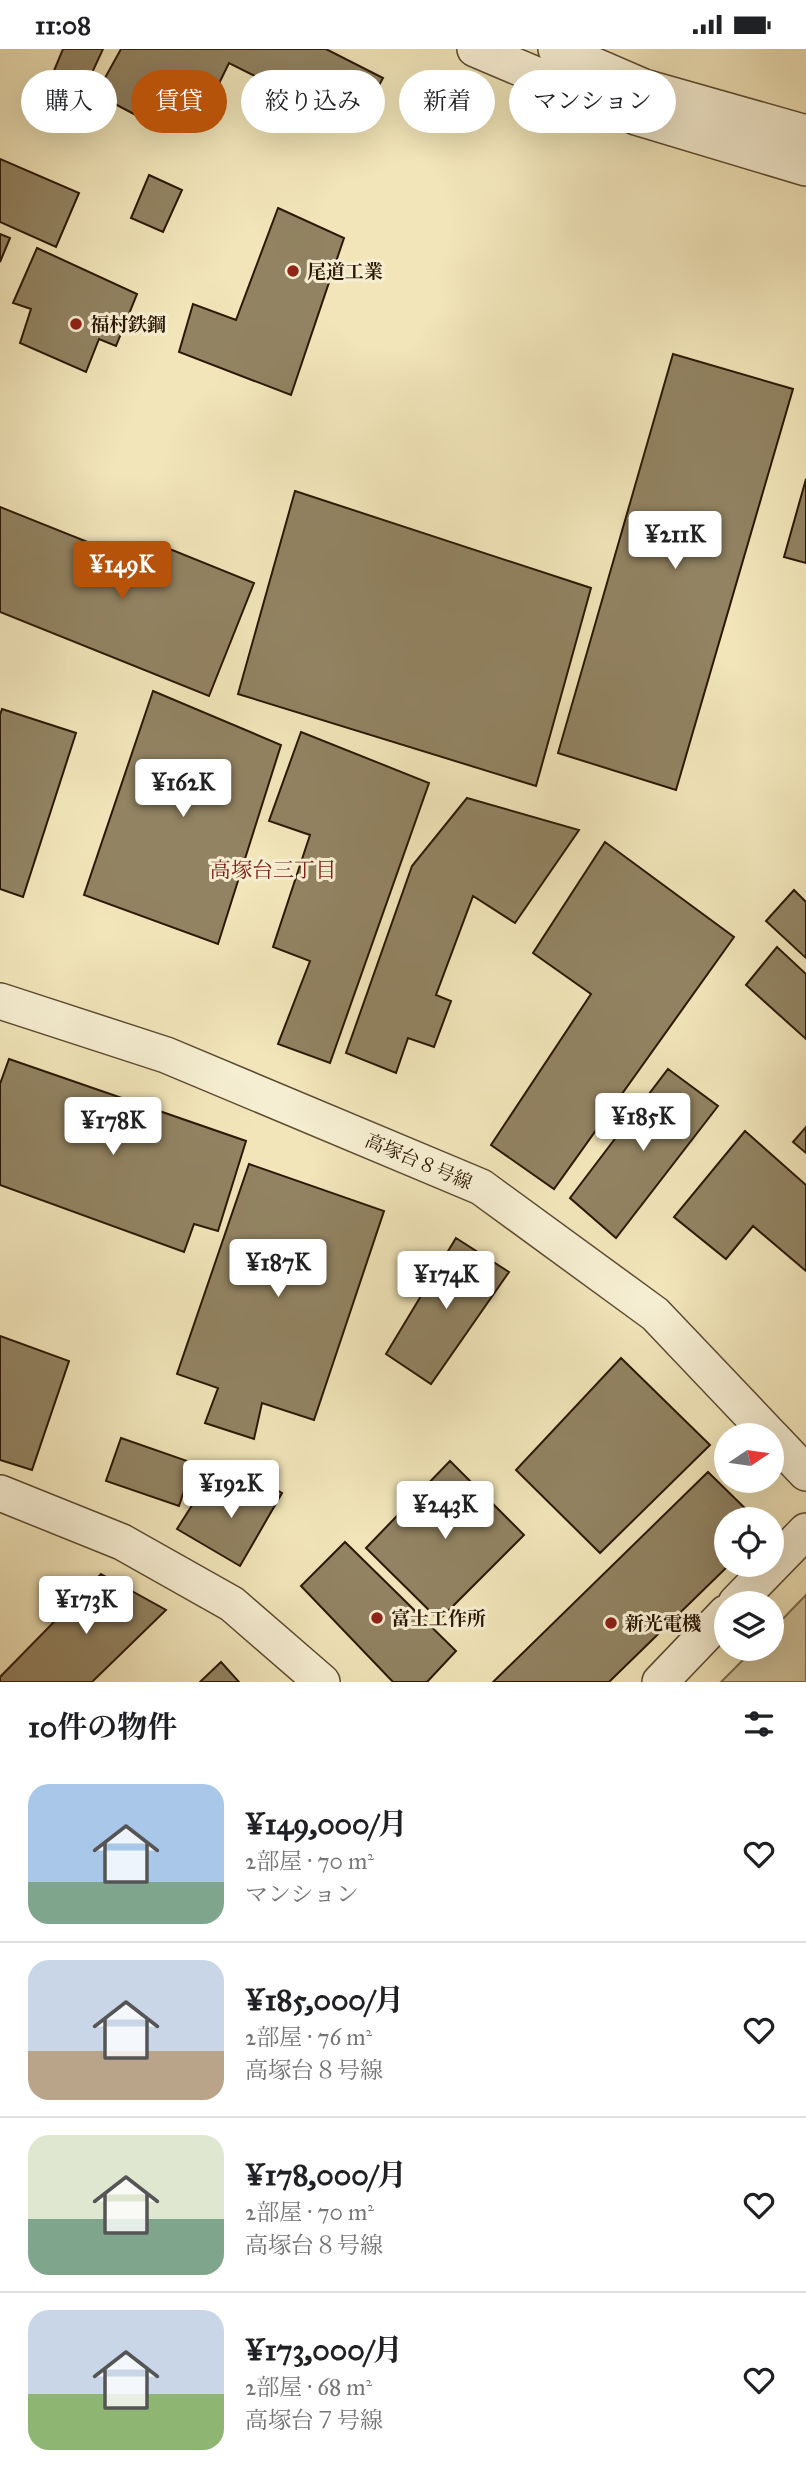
<!DOCTYPE html>
<html lang="ja">
<meta charset="utf-8">
<style>
:root{--surface:#fff;--page:#f2f2f2;--text:#202124;--muted:#757577;--line:#e0e0e0;--accent:#b45309}
body{margin:0;font-family:"IM FELL Great Primer","Noto Serif JP",serif;background:var(--page);color:var(--text);height:100vh;display:flex;flex-direction:column;font-size:26px;white-space:nowrap}
*{box-sizing:border-box;margin:0}
p{font-size:23px;color:var(--muted)}
.icon{flex:none;width:38px;height:38px;fill:none;stroke:currentColor;stroke-width:2;stroke-linecap:round;stroke-linejoin:round}
.map{position:relative;height:1633px;overflow:hidden}
.panel{display:flex;flex-direction:column;background:var(--surface);flex:1}
.panel>*{flex:none}
.hud{position:absolute;left:21px;top:21px;width:765px;height:63px;display:flex;gap:14px}
.needle{width:46px;rotate:77deg}
.buttons{position:absolute;left:714px;top:1374px;display:grid;gap:14px}
.buttons a{display:grid;place-items:center;width:70px;height:70px;border-radius:50%;background:var(--surface);box-shadow:0 7px 28px #0002;font-size:35px}
.price{position:absolute;translate:-50% -60px;padding:0 16px;border-radius:7px;background:#fff;color:#222;font-size:23px;line-height:46px;filter:drop-shadow(0 2px 4px #0008)}
.price::after{content:'';position:absolute;left:50%;top:42px;width:21px;height:16px;margin-left:-10px;background:inherit;clip-path:polygon(0 0,100% 0,50% 100%)}
.price.current{background:var(--accent);color:#fff}
ul{padding:0;list-style:none}
li{display:flex;align-items:center;gap:21px;height:175px;padding:0 28px}
li+li{border-top:2px solid var(--line)}
li span{display:grid;place-items:center;flex:none;width:196px;height:140px;border-radius:21px;color:#555}
li>.icon{margin-inline-start:auto}
span .icon{width:84px;height:84px;fill:#fffc;stroke-width:1}
li b{font-size:30px}
h2{display:flex;justify-content:space-between;align-items:center;height:84px;padding:0 28px;font-size:30px}
.chip{padding:0 24px;border-radius:32px;background:var(--surface);box-shadow:0 7px 28px #0002;font-size:24px;line-height:63px}
.chip.current{background:var(--accent);color:#fff}
.status{display:flex;justify-content:space-between;align-items:center;height:49px;padding:0 35px;background:var(--surface);direction:ltr}
.status svg{height:19px;fill:currentColor}
.map>svg:first-child{display:block}
.green{fill:#d0c29a;stroke:#7e6d4f;stroke-width:2}
.building{fill:#928362;stroke:#2c1804;stroke-width:2}
.lines{fill:none;stroke-linecap:round;stroke-linejoin:round}
.minor-casing{stroke:#5d4b31;stroke-width:38}
.minor{stroke:#f6eed2;stroke-width:35}
.poi-dot{fill:#8f2418;stroke:#f6eed2;stroke-width:2.5}
.labels{text-anchor:middle;stroke-width:6;stroke-linejoin:round;paint-order:stroke}
.poi-label{font-size:19px;font-weight:bold;fill:#2c1804;stroke:#f6eed2;text-anchor:start}
.street-label{font-size:19px;fill:#2c1804;stroke:#f6eed2}
.neighbourhood-label{font-size:21px;fill:#7a1f14;stroke:#f6eed2}
</style>
<div class="status"><b>11:08</b><svg viewBox="0 0 49 12"><path d="M0 12V9h3v3zM5 12V6h3v6zM10 12V3h3v9zM15 12V0h3v12zM26 1h20v11H26zM47 4h2v5h-2z"/></svg></div>
<div class="map">
<svg width="806" height="1633" viewBox="0 0 806 1633">
<rect width="100%" height="100%" fill="#f1e5b9"/>
<filter id="stains"><feTurbulence type="fractalNoise" baseFrequency=".00286" numOctaves="4"/><feColorMatrix values="0 0 0 0 .2 0 0 0 0 .09 0 0 0 0 .02 0 0 0 .5 -.17"/></filter>
<radialGradient id="worn" r=".72"><stop offset=".6" stop-color="#630" stop-opacity="0"/><stop offset="1" stop-color="#630" stop-opacity=".3"/></radialGradient>
<path class="green" d="M806,1546V1633H721L754,1600H772V1581Z"/>
<path class="building" d="M63,0H103L85,39L53,24Z
M121,0H326L383,29L356,78L229,14L208,57L166,34L151,74L96,45Z
M0,110L79,144L56,198L0,173Z
M149,126L182,141L163,183L131,169Z
M278,159L344,189L291,346L179,303L193,255L236,271Z
M0,185L10,189L0,213Z
M37,199L137,245L116,297L99,290L86,323L20,294L31,260L13,254Z
M673,305L793,340L676,741L558,704Z
M806,430V514L784,508Z
M295,442L591,539L536,737L238,645Z
M0,458L145,516L155,494L254,534L209,647L0,563Z
M153,642L281,696L218,895L84,846Z
M2,660L76,684L23,848L0,840V666Z
M301,683L429,734L330,1014L278,995L310,912L273,898L310,786L269,772Z
M467,749L579,781L515,874L473,847L436,946L451,952L434,998L408,989L396,1024L346,1004L412,817Z
M605,793L734,888L554,1140L491,1096L591,945L533,904Z
M794,841L806,853V909L766,872Z
M777,898L806,925V990L746,936Z
M9,1010L246,1092L218,1182L194,1175L184,1203L0,1136V1035Z
M668,1020L718,1057L616,1189L570,1149Z
M806,1078V1104L793,1093Z
M745,1082L806,1136V1222L753,1177L726,1210L674,1168Z
M249,1115L384,1162L314,1371L262,1354L254,1390L205,1374L218,1339L177,1325Z
M456,1189L509,1223L431,1335L386,1305Z
M0,1287L69,1312L32,1421L0,1411Z
M621,1309L710,1396L600,1504L516,1421Z
M121,1389L193,1414L179,1457L106,1432Z
M450,1412L524,1486L439,1571L366,1499Z
M708,1423L756,1470H726V1516H729L609,1633H493Z
M254,1427L282,1444L240,1517L177,1480L203,1439L236,1458Z
M345,1493L456,1602L427,1633H393L301,1537Z
M101,1525L166,1561L92,1633H0V1628Z
M221,1613L239,1633H200Z"/>
<g class="lines">
<g class="minor-casing">
<path id="minor" d="M475,0L636,68L806,119
M556,0L644,38L806,84
M0,952L166,1006L481,1138L655,1265L770,1386
M772,1388L806,1424
M0,1444L122,1493L232,1555L322,1633
M736,1554L806,1482
M660,1633L726,1564"/>
</g>
<use href="#minor" class="minor"/>
</g>
<g class="poi-dot">
<circle cx="293" cy="222" r="7"/>
<circle cx="76" cy="275" r="7"/>
<circle cx="377" cy="1569" r="7"/>
<circle cx="611" cy="1574" r="7"/>
</g>
<g class="labels">
<g class="poi-label">
<text x="307" y="229">尾道工業</text>
<text x="90" y="282">福村鉄鋼</text>
<text x="391" y="1576">富士工作所</text>
<text x="625" y="1581">新光電機</text>
</g>
<g class="street-label">
<text transform="translate(419 1112) rotate(23)" y="7">高塚台８号線</text>
</g>
<g class="neighbourhood-label">
<text x="273" y="828">高塚台三丁目</text>
</g>
</g>
<rect width="100%" height="100%" filter="url(#stains)"/>
<rect width="100%" height="100%" fill="url(#worn)"/>
</svg>
<div class="buttons">
<a><svg class="needle" viewBox="-14 -14 28 28"><path d="M0-13l5 13h-10z" fill="#e53935"/><path d="M0 13l5-13h-10z" fill="#757577"/></svg></a>
<a><svg class="icon" aria-label="locate" viewBox="0 0 24 24"><circle cx="12" cy="12" r="6"/><path d="M12 2v4M12 18v4M2 12h4M18 12h4"/></svg></a>
<a><svg class="icon" aria-label="layers" viewBox="0 0 24 24"><path d="M12 4l9 5-9 5-9-5zM3 14l9 5 9-5"/></svg></a>
</div>
<b class="price" style="left:675px;top:522px">¥211K</b>
<b class="price current" style="left:122px;top:552px">¥149K</b>
<b class="price" style="left:183px;top:770px">¥162K</b>
<b class="price" style="left:643px;top:1104px">¥185K</b>
<b class="price" style="left:113px;top:1108px">¥178K</b>
<b class="price" style="left:278px;top:1250px">¥187K</b>
<b class="price" style="left:446px;top:1262px">¥174K</b>
<b class="price" style="left:231px;top:1471px">¥192K</b>
<b class="price" style="left:445px;top:1492px">¥243K</b>
<b class="price" style="left:86px;top:1587px">¥173K</b>
<div class="hud">
<a class="chip">購入</a>
<a class="chip current">賃貸</a>
<a class="chip">絞り込み</a>
<a class="chip">新着</a>
<a class="chip">マンション</a>
</div>
</div>
<section class="panel">
<h2>10件の物件<svg class="icon" aria-label="filters" viewBox="0 0 24 24"><path d="M4 7h16M4 17h16"/><circle cx="9" cy="7" r="2"/><circle cx="15" cy="17" r="2"/></svg></h2>
<ul>
<li><span style="background:linear-gradient(#a9c7e8 70%,#7fa58c 0)"><svg class="icon" aria-label="home" viewBox="0 0 24 24"><path d="M3 11l9-7 9 7M6 9v11h12V9"/></svg></span><div><b>¥149,000/月</b><p>2部屋 · 70 m²</p><p>マンション</p></div><svg class="icon" aria-label="heart" viewBox="0 0 24 24"><path d="M12 20l-8-8c-3-5 5-10 8-4 3-6 11-1 8 4z"/></svg></li>
<li><span style="background:linear-gradient(#c9d6e8 65%,#b9a48a 0)"><svg class="icon" aria-label="home" viewBox="0 0 24 24"><path d="M3 11l9-7 9 7M6 9v11h12V9"/></svg></span><div><b>¥185,000/月</b><p>2部屋 · 76 m²</p><p>高塚台８号線</p></div><svg class="icon" aria-label="heart" viewBox="0 0 24 24"><path d="M12 20l-8-8c-3-5 5-10 8-4 3-6 11-1 8 4z"/></svg></li>
<li><span style="background:linear-gradient(#dfe7d0 60%,#7fa58c 0)"><svg class="icon" aria-label="home" viewBox="0 0 24 24"><path d="M3 11l9-7 9 7M6 9v11h12V9"/></svg></span><div><b>¥178,000/月</b><p>2部屋 · 70 m²</p><p>高塚台８号線</p></div><svg class="icon" aria-label="heart" viewBox="0 0 24 24"><path d="M12 20l-8-8c-3-5 5-10 8-4 3-6 11-1 8 4z"/></svg></li>
<li><span style="background:linear-gradient(#c9d6e8 60%,#8fb573 0)"><svg class="icon" aria-label="home" viewBox="0 0 24 24"><path d="M3 11l9-7 9 7M6 9v11h12V9"/></svg></span><div><b>¥173,000/月</b><p>2部屋 · 68 m²</p><p>高塚台７号線</p></div><svg class="icon" aria-label="heart" viewBox="0 0 24 24"><path d="M12 20l-8-8c-3-5 5-10 8-4 3-6 11-1 8 4z"/></svg></li>
</ul>
</section>
